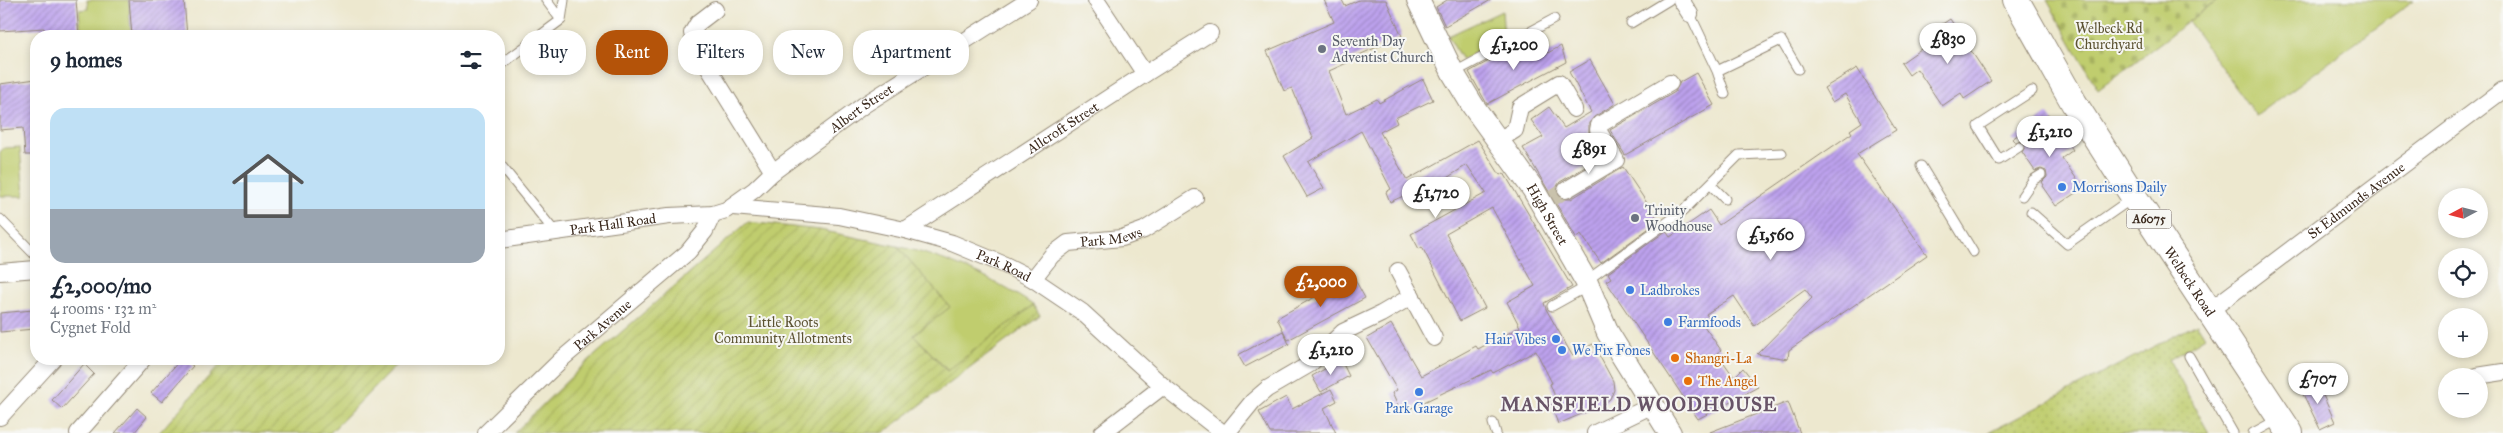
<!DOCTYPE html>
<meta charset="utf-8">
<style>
:root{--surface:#fff;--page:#f2f2f3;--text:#1f2937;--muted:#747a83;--accent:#b45309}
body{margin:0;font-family:"IM FELL Great Primer",serif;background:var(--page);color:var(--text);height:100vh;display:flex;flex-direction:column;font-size:19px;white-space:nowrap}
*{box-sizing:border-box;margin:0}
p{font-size:16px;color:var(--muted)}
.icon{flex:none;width:28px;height:28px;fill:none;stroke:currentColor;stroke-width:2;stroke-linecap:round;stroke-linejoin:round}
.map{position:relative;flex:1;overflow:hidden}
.details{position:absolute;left:30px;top:30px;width:475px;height:335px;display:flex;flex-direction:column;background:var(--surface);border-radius:20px;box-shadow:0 2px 8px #0003}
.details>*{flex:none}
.top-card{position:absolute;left:520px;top:30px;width:475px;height:45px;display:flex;gap:10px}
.needle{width:32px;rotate:263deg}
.fabs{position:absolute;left:2438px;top:188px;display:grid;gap:10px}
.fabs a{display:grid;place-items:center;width:50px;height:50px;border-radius:50%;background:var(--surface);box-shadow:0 2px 8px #0003;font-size:25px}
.price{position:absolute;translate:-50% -42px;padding:0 11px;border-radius:18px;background:#fff;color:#222;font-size:16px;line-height:32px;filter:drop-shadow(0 1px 2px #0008)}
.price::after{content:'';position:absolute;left:50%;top:30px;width:15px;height:11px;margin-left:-8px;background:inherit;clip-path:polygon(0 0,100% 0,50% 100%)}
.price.selected{background:var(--accent);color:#fff}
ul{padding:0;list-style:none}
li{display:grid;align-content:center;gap:10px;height:265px;padding:0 20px}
li span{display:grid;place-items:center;height:155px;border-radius:15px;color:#555}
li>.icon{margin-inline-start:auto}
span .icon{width:90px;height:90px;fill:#fffc;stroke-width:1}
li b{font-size:21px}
h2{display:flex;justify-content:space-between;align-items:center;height:60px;padding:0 20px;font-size:21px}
.tag{padding:0 18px;border-radius:20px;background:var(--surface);box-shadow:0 2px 8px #0003;font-size:18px;line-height:45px}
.tag.selected{background:var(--accent);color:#fff}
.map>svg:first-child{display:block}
.grass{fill:#c0cd6e;stroke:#7e7c46}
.cemetery{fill:url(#cemetery-stones);stroke:#7e7c46}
.park{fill:url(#park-dots);stroke:#7e7c46}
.garden{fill:url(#garden-furrows);stroke:#7e7c46}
.building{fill:url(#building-hatch)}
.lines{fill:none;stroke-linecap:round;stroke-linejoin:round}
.street-tunnel{stroke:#c9c2ac;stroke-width:16;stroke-dasharray:16 8;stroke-linecap:butt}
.lane-casing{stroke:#948976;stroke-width:11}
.street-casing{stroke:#948976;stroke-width:18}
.secondary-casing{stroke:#948976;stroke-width:24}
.primary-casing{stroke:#948976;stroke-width:28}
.lane{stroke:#fff;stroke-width:9}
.street{stroke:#fff;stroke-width:16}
.secondary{stroke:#fff;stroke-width:22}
.primary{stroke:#fff;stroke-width:26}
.worship-dot{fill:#6b7280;stroke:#f6f6f2;stroke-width:2}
.shop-dot{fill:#3f7fe0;stroke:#f6f6f2;stroke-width:2}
.food-dot{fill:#e8710a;stroke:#f6f6f2;stroke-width:2}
.labels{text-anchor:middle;stroke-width:4;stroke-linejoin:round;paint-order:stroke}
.shield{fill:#f6f6f2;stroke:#73675e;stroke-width:1}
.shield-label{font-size:12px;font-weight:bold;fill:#3b2a1e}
.park-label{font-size:14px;fill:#5c5332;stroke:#f6f6f2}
.worship-label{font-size:14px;fill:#5b616d;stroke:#f6f6f2;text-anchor:start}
.street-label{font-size:14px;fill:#3b2a1e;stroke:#f6f6f2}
.shop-label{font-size:14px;fill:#366cbe;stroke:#f6f6f2;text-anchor:start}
.food-label{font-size:14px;fill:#c56008;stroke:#f6f6f2;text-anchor:start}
.district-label{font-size:19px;font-weight:bold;letter-spacing:1px;fill:#685467;stroke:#f6f6f2}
</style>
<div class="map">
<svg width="2503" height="433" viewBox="0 0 2503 433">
<defs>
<pattern id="cemetery-stones" width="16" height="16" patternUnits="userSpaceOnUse" patternTransform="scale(1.25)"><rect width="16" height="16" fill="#c0cd6e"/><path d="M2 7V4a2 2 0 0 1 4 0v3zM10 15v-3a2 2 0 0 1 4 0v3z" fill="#a6b05f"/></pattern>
<pattern id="park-dots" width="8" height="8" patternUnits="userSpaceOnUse" patternTransform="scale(1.25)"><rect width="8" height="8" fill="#c0cd6e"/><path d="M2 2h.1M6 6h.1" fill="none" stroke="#a6b05f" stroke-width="1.8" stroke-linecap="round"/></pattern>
<pattern id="garden-furrows" width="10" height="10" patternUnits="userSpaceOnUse" patternTransform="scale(1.25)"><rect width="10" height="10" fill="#c0cd6e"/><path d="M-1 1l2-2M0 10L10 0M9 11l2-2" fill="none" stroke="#a6b05f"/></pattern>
<pattern id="building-hatch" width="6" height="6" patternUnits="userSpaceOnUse" patternTransform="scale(1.25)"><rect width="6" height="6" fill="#bda2ee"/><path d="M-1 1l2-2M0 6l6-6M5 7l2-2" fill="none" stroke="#9b84c0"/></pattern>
</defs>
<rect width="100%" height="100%" fill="#f6f6f2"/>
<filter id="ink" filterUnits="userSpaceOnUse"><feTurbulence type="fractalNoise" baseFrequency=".02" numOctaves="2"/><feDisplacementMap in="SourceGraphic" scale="10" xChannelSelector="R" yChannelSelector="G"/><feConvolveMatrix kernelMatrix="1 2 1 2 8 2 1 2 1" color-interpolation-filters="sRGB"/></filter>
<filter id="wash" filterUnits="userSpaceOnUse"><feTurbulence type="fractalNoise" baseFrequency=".0096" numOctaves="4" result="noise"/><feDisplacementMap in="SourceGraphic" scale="20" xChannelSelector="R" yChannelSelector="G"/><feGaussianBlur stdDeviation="1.12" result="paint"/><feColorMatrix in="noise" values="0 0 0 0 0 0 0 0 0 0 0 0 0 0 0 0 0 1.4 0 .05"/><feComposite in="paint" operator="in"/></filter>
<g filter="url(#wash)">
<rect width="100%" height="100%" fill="#ede8cf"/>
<path class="grass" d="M87,0H129L131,36H81L79,10L88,9Z
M2217,0H2414L2256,116L2189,22Z
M1502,11L1504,37L1462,60L1448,36Z
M20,147L24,196H0V152L4,148Z
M897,246C944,257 993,278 1033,305L948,371L914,335L950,307Z"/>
<path class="cemetery" d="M2047,0H2217L2098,90Z"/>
<path class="park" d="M2197,324L2205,337L2169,360L2209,433H1988Z"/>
<path class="garden" d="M748,222L820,230L897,246L950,307L914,335L947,371L1033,305L1040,316L883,433H514L579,369Z
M224,359H402L330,433H159Z"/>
<g id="blocks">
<path class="building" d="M0,0H76L79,36H45L44,28L0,31Z
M129,0H184L187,36H132Z
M1324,0H1342L1345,6L1359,0H1386L1402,36L1350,59L1351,61L1329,71L1346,114L1377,99L1379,103L1423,79L1433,100L1395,118L1397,123L1380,132L1407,180L1478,140L1500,175L1504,173L1572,287L1544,303L1546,309L1572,355L1593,344L1613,381L1614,390L1610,399L1603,405L1558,424L1550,402L1556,399L1550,384L1552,383L1536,351L1493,373L1491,370L1401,413L1392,393L1397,390L1367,338L1391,324L1421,376L1476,346L1478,349L1520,327L1507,302L1535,286L1492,208L1446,234L1485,308L1460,321L1422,247L1419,249L1411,234L1486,193L1467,165L1425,192L1421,188L1390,202L1386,192L1391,189L1361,131L1308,162L1324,188L1307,197L1284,156L1313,138L1292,88L1284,91L1267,51L1334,22Z
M1447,0H1491L1445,26L1436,7Z
M1950,19L1991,81L1964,99L1961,93L1942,106L1917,69L1909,75L1901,63L1928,44L1923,37Z
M1526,44L1532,45L1538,58L1561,46L1566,62L1487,104L1469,72L1505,52L1507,55Z
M1590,60L1615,104L1594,117L1589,123V135L1602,157L1560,182L1557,186V195L1562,199H1571L1623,167L1659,221L1601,263L1581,234L1576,237L1523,148L1543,137L1531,120L1549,107L1564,128L1591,112L1569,72Z
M1857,68L1896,130L1857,154L1927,255L1789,350L1788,359L1757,354L1812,298L1805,289L1754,326L1734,296L1706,314L1711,322L1704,326L1721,350L1717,353L1734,377L1743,368L1758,387L1698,419L1606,281L1611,278L1608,273L1666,231L1670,237L1709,210L1719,225L1852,133L1850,130L1862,122L1845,94L1832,102L1824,88Z
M1696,73L1714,105L1625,155L1610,130L1675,92L1680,82Z
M36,79V155H25L23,128L0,130V84Z
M2048,114L2073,150L2062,158L2083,188L2056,206L2042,186L2044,185L2042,182L2047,177L2046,171L2041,169L2035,171L2022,152L2025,147L2024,143L2019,141L2015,142L2012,139Z
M1353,276L1365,298L1288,340L1277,318Z
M33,310L34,329L0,332V313Z
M1283,331L1289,344L1245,367L1238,355Z
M181,359H184L193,366L162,402L151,393Z
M1341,360L1349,376L1321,392L1312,376Z
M84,364L94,374L62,409L52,400Z
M2317,382L2335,422L2320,429L2301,390Z
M1331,389L1337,401L1324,408L1336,433H1270L1259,412L1286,397L1292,409Z
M1788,402L1800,433H1710V432Z
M137,408L147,417L134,433H115Z"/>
</g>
</g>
<g filter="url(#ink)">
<use href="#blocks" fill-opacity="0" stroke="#948976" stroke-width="1"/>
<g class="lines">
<path class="street-tunnel" d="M1551,199L1566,190"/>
<g class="lane-casing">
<path id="lane" d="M546,0L561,20
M1690,14L1717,71L1725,94
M1631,23L1669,0
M499,66L561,20L564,0
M1717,71L1781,40L1798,69
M1453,73L1554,19
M2019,147L1999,160L1978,126L2032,91
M499,163L555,232
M1921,166L1973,252
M1711,185L1725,199
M2022,196L2033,180L2041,175
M2031,212L2067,244L2131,199
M0,219L36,256
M1586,281L1683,211L1739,155L1782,153
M1552,306L1588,286
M2189,356L2233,433
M1493,423L1496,433
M2253,433L2277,420"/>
</g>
<g class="street-casing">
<g id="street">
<path d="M1681,0L1690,14"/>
<path d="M715,10L698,23L692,33L695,46L773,172"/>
<path d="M1145,74L1210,33"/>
<path d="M1499,140L1515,130L1520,107L1559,83L1574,109"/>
<path d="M1566,190L1616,160L1598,130L1599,125L1670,83"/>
<path id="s1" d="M733,207L839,216L905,230L952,243L1005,265L1033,279L1082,312L1163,386L1223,433"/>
<path id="s2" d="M905,230L1145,74L1096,0"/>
<path id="s3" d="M499,240L669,216L713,214L726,210L754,190L773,172L864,105L1029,0"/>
<path d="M1398,271L1434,338"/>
<path d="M0,272L36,269"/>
<path id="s4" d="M1033,279L1052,255L1068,243L1122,238L1144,230L1195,198"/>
<path id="s5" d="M2209,311L2503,90"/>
<path d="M2477,376L2503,372"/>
<path d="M0,417L53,359"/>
<path d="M78,433L143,359"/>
<path id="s6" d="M486,433L563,358L688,252L705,231L713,214"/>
<path d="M1102,433L1163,386"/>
<path d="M1227,433L1253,401L1267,389L1310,364L1343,332L1381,314L1412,296"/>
<path d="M1595,433L1653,405"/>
</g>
</g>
<g class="secondary-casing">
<g id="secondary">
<path id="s7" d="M1418,0L1453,73L1473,106L1533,189L1586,281L1608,333L1670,433"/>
</g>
</g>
<g class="primary-casing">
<g id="primary">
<path id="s8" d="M2016,0L2074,103L2134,197L2290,433"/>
</g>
</g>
<use href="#lane" class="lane"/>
<use href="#street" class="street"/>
<use href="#secondary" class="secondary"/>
<use href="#primary" class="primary"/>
</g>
</g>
<g class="worship-dot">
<circle cx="1322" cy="49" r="5"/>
<circle cx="1635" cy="218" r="5"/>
</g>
<g class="shop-dot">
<circle cx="2062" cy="187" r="5"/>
<circle cx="1630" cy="290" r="5"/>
<circle cx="1668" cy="322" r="5"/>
<circle cx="1556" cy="339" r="5"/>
<circle cx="1562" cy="350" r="5"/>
<circle cx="1419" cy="392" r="5"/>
</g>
<g class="food-dot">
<circle cx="1675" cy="358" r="5"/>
<circle cx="1688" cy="381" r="5"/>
</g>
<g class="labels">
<rect class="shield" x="2126.5" y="209.5" width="45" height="19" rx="4"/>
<g class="shield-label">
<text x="2149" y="223">A6075</text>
</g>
<g class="park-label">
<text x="2109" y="33">Welbeck Rd<tspan x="2109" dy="16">Churchyard</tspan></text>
<text x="783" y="327">Little Roots<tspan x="783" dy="16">Community Allotments</tspan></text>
</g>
<g class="worship-label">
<text x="1332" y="46">Seventh Day<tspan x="1332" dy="16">Adventist Church</tspan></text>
<text x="1645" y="215">Trinity<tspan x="1645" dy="16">Woodhouse</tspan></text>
</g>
<g class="street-label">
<text dy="5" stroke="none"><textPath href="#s3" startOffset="399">Albert Street</textPath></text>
<text dy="5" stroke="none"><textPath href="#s2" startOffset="188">Allcroft Street</textPath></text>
<text dy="5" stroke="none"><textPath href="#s5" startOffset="184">St Edmunds Avenue</textPath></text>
<text dy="5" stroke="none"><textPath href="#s7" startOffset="251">High Street</textPath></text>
<text dy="5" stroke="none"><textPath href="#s3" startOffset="115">Park Hall Road</textPath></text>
<text dy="5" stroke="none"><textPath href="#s4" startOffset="94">Park Mews</textPath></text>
<text dy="5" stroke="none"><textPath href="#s1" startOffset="279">Park Road</textPath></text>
<text dy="5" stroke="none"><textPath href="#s8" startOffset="331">Welbeck Road</textPath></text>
<text dy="5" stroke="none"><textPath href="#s6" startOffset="159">Park Avenue</textPath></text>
</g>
<g class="shop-label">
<text x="2072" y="192">Morrisons Daily</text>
<text x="1640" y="295">Ladbrokes</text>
<text x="1678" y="327">Farmfoods</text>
<text x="1546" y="344" text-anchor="end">Hair Vibes</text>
<text x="1572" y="355">We Fix Fones</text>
<text x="1419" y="413" text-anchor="middle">Park Garage</text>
</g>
<g class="food-label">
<text x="1685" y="363">Shangri-La</text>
<text x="1698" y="386">The Angel</text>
</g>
<g class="district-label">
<text x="1639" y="411">MANSFIELD WOODHOUSE</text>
</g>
</g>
</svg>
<div class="fabs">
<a><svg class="needle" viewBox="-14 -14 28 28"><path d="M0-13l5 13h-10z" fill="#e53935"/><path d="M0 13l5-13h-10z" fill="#747a83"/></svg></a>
<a><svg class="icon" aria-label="locate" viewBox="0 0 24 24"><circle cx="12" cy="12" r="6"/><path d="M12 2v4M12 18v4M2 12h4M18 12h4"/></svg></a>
<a>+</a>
<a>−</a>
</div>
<b class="price" style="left:1948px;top:65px">£830</b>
<b class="price" style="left:1514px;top:71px">£1,200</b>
<b class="price" style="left:2050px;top:158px">£1,210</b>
<b class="price" style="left:1589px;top:175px">£891</b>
<b class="price" style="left:1436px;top:219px">£1,720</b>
<b class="price" style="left:1771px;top:261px">£1,560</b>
<b class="price selected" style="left:1321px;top:308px">£2,000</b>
<b class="price" style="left:1331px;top:376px">£1,210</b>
<b class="price" style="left:2318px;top:405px">£707</b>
<div class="top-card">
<a class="tag">Buy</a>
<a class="tag selected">Rent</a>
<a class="tag">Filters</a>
<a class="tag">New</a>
<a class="tag">Apartment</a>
</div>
<section class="details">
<h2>9 homes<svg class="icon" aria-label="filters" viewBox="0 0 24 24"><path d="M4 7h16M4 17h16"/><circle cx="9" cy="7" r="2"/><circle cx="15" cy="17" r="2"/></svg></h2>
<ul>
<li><span style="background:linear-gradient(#bfe0f5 65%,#9aa5b1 0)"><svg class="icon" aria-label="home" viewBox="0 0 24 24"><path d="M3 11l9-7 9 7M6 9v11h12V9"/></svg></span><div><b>£2,000/mo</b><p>4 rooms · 132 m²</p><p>Cygnet Fold</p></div></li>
</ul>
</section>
</div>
